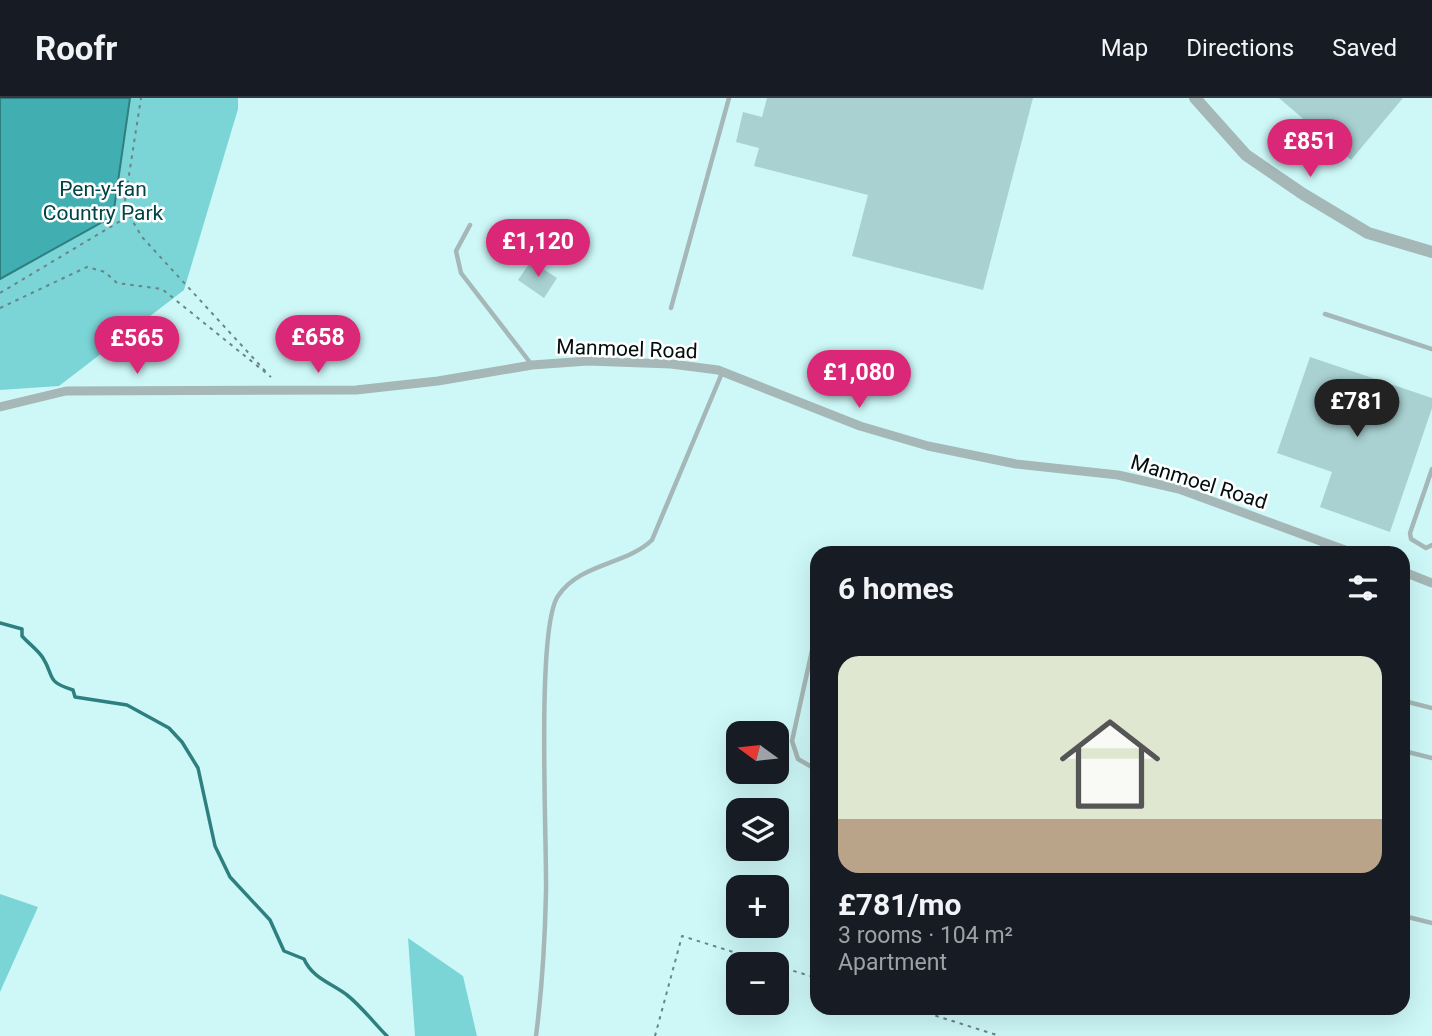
<!DOCTYPE html>
<meta charset="utf-8">
<style>
:root{--surface:#171b24;--page:#242831;--text:#f1f3f6;--muted:#9ea1a6;--line:#363941;--accent:#db2777}
body{margin:0;font-family:Roboto,sans-serif;background:var(--page);color:var(--text);height:100vh;display:flex;flex-direction:column;font-size:26px;white-space:nowrap}
*{box-sizing:border-box;margin:0}
p{font-size:23px;color:var(--muted)}
.icon{flex:none;width:38px;height:38px;fill:none;stroke:currentColor;stroke-width:2;stroke-linecap:round;stroke-linejoin:round}
.map{position:relative;flex:1;overflow:hidden}
.panel{position:absolute;left:810px;top:448px;width:600px;height:469px;display:flex;flex-direction:column;background:var(--surface);border-radius:21px;box-shadow:0 7px 28px #0002}
.panel>*{flex:none}
.needle{width:46px;rotate:285deg}
.controls{position:absolute;left:726px;top:623px;display:grid;gap:14px}
.controls a{display:grid;place-items:center;width:63px;height:63px;border-radius:14px;background:var(--surface);box-shadow:0 7px 28px #0002;font-size:35px}
.price{position:absolute;translate:-50% -60px;padding:0 16px;border-radius:24px;background:var(--accent);color:#fff;font-size:23px;line-height:46px;filter:drop-shadow(0 2px 4px #0008)}
.price::after{content:'';position:absolute;left:50%;top:42px;width:21px;height:16px;margin-left:-10px;background:inherit;clip-path:polygon(0 0,100% 0,50% 100%)}
.price.active{background:#222;color:#fff}
ul{padding:0;list-style:none}
li{display:grid;align-content:center;gap:14px;height:371px;padding:0 28px}
li+li{border-top:2px solid var(--line)}
li span{display:grid;place-items:center;height:217px;border-radius:21px;color:#555}
li>.icon{margin-inline-start:auto}
span .icon{width:126px;height:126px;fill:#fffc;stroke-width:1}
li b{font-size:30px}
h2{display:flex;justify-content:space-between;align-items:center;height:84px;padding:0 28px;font-size:30px}
header{display:flex;align-items:center;gap:42px;box-sizing:border-box;height:98px;padding:0 35px;background:var(--surface);border-bottom:2px solid var(--line)}
header strong{font-size:33px}
nav{display:flex;gap:38px;margin-inline-start:auto;font-size:24px}
.map>svg:first-child{display:block}
.green{fill:#7bd5d6}
.water{fill:#41afb1;stroke:#2e7f80;stroke-width:2}
.lines{fill:none;stroke-linecap:round;stroke-linejoin:round}
.stream{stroke:#2e7f80;stroke-width:3.5}
.building{fill:#a9d1d1}
.path{stroke:#6a8585;stroke-width:2;stroke-dasharray:3.5 5;stroke-linecap:butt}
.service{stroke:#a5b7b6;stroke-width:4.5}
.minor{stroke:#a5b7b6;stroke-width:9}
.tertiary{stroke:#a5b7b6;stroke-width:12}
.labels{text-anchor:middle;stroke-width:5;stroke-linejoin:round;paint-order:stroke}
.park-label{font-size:21px;fill:#004445;stroke:#fff}
.street-label{font-size:21px;fill:#020f0f;stroke:#fff}
</style>
<header>
<strong>Roofr</strong>
<nav><a>Map</a><a>Directions</a><a>Saved</a></nav>
</header>
<div class="map">
<svg width="1432" height="938" viewBox="0 0 1432 938">
<rect width="100%" height="100%" fill="#cef8f8"/>
<path class="green" d="M0,0H238V11L184,192L59,288L0,292Z
M0,796L38,809L0,894Z
M408,840L463,878L477,938H415Z"/>
<path class="water" d="M0,0H130L113,118L0,181Z"/>
<g class="lines">
<path class="stream" d="M0,525L22,531V538C28,545 38,552 43,560C55,579 45,583 73,592L75,599L127,607L169,630L182,644L198,670L215,748L230,779L270,822L284,853L304,861C312,880 333,886 347,897C361,908 374,925 387,938"/>
</g>
<path class="building" d="M767,0H1033L983,192L852,158L868,97L754,68L759,50L736,44L743,14L762,19Z
M1279,0H1403L1351,62Z
M531,163L557,180L544,200L518,182Z
M1310,259L1432,300V310L1390,434L1320,409L1332,374L1277,355Z"/>
<g class="lines">
<path class="path" d="M125,110L142,139L267,275
M0,195L122,122L141,0
M0,210L87,169L105,174L117,185L162,191L271,279
M777,868L817,880
M911,910L1000,938
M655,938L682,838L772,866"/>
<path class="service" d="M470,127L456,153L461,175L532,267
M671,210L729,0
M1325,216L1432,251
M1432,371L1410,435L1411,441L1426,450L1432,447
M817,546L813,548L792,643L798,661L817,672
M1404,603L1432,610
M1404,653L1432,660
M1404,818L1432,825
M536,938C542,891 545,842 546,794C547,742 536,530 558,498C580,465 626,467 652,442L722,275"/>
<path class="minor" d="M0,309L66,293L356,292L438,283L532,267L588,263L671,266L718,272L860,328L928,348L1016,366L1118,377L1179,391L1353,455
M1404,474L1432,485"/>
<path class="tertiary" d="M1195,0L1246,57L1303,96L1368,135L1432,154"/>
</g>
<g class="labels">
<g class="park-label">
<text x="103" y="98">Pen-y-fan<tspan x="103" dy="24">Country Park</tspan></text>
</g>
<g class="street-label">
<text transform="translate(627 251) rotate(2)" y="7">Manmoel Road</text>
<text transform="translate(1199 384) rotate(17)" y="7">Manmoel Road</text>
</g>
</g>
</svg>
<div class="controls">
<a><svg class="needle" viewBox="-14 -14 28 28"><path d="M0-13l5 13h-10z" fill="#e53935"/><path d="M0 13l5-13h-10z" fill="#9ea1a6"/></svg></a>
<a><svg class="icon" aria-label="layers" viewBox="0 0 24 24"><path d="M12 4l9 5-9 5-9-5zM3 14l9 5 9-5"/></svg></a>
<a>+</a>
<a>−</a>
</div>
<b class="price" style="left:1310px;top:81px">£851</b>
<b class="price" style="left:538px;top:181px">£1,120</b>
<b class="price" style="left:318px;top:277px">£658</b>
<b class="price" style="left:137px;top:278px">£565</b>
<b class="price" style="left:859px;top:312px">£1,080</b>
<b class="price active" style="left:1357px;top:341px">£781</b>
<section class="panel">
<h2>6 homes<svg class="icon" aria-label="filters" viewBox="0 0 24 24"><path d="M4 7h16M4 17h16"/><circle cx="9" cy="7" r="2"/><circle cx="15" cy="17" r="2"/></svg></h2>
<ul>
<li><span style="background:linear-gradient(#dfe7d0 75%,#b9a48a 0)"><svg class="icon" aria-label="home" viewBox="0 0 24 24"><path d="M3 11l9-7 9 7M6 9v11h12V9"/></svg></span><div><b>£781/mo</b><p>3 rooms · 104 m²</p><p>Apartment</p></div></li>
</ul>
</section>
</div>
